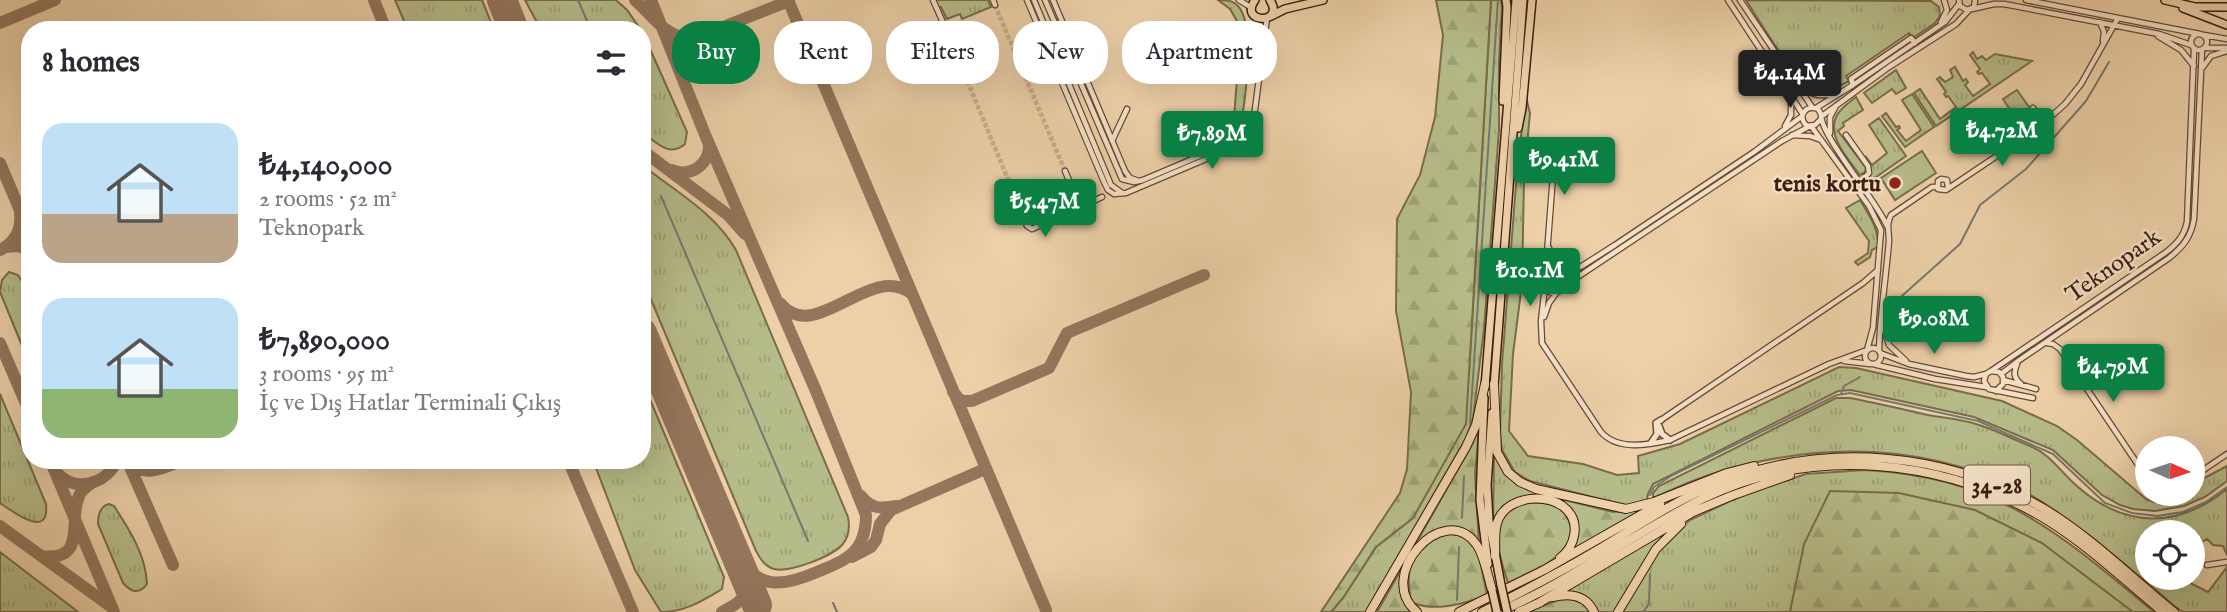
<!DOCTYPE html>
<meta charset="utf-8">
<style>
:root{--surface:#fff;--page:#f7f7f7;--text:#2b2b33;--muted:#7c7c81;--accent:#0b8043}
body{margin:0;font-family:"IM FELL English",serif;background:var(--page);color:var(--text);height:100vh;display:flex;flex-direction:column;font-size:26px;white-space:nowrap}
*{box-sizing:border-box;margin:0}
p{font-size:23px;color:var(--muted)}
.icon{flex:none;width:38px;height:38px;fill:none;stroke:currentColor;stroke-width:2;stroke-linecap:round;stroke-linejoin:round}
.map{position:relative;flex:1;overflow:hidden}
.sheet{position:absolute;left:21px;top:21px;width:630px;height:448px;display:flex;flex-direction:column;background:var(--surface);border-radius:28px;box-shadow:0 7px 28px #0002}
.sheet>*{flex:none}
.hud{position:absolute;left:672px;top:21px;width:665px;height:63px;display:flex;gap:14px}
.needle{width:46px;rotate:93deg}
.fabs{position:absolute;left:2135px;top:436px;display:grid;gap:14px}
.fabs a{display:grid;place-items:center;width:70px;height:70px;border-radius:50%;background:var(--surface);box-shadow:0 7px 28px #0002;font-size:35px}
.price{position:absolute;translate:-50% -60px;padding:0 16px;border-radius:7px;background:var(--accent);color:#fff;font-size:23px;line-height:46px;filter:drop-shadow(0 2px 4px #0008)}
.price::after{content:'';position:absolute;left:50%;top:42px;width:21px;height:16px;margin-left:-10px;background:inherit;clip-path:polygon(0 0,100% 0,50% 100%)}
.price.selected{background:#222;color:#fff}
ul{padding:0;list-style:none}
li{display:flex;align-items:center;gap:21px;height:175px;padding:0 21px}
li span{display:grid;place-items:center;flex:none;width:196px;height:140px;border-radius:21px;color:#555}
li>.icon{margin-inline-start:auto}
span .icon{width:84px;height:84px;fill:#fffc;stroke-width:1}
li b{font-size:30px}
h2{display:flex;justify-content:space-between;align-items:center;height:84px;padding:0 21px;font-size:30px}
.pill{padding:0 24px;border-radius:28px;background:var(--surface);box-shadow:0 7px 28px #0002;font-size:24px;line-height:63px}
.pill.selected{background:var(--accent);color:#fff}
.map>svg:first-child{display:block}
.grass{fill:url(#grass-tufts);stroke:#796c4c;stroke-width:2}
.forest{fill:url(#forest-firs);stroke:#796c4c;stroke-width:2}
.park{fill:#b6bc89;stroke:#796c4c;stroke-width:2}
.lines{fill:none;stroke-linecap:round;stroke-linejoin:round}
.stream{stroke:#74796f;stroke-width:2}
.taxiway{stroke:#94765c;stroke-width:12}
.runway{stroke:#94765c;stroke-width:30}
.minor-tunnel{stroke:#caac8a;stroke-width:4.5;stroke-dasharray:4.5 2;stroke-linecap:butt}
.minor-casing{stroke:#684a36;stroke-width:7}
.tertiary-casing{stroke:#684a36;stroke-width:8}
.trunk-casing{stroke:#3c1d10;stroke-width:10}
.motorway-casing{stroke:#3c1d10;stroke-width:10}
.minor{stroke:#f3e0c6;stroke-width:4.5}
.tertiary{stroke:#f3e0c6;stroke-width:5}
.trunk{stroke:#edd0a8;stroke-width:7}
.motorway{stroke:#edd0a8;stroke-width:8}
.trunk-bridge-casing{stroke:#3c1d10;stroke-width:10;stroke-linecap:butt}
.trunk-bridge{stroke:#edd0a8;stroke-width:7}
.poi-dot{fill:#8f2418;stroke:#f3e0c6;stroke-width:2.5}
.labels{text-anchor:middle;stroke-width:5;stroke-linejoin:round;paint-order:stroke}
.shield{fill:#f3e0c6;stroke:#735847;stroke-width:2}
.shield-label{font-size:23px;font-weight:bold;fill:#3c1d10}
.poi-label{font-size:24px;font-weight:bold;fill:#3c1d10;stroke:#f3e0c6;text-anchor:end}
.street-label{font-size:24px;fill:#3c1d10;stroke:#f3e0c6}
</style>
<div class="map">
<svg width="2227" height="612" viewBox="0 0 2227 612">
<defs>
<pattern id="grass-tufts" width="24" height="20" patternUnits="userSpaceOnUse" patternTransform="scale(1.75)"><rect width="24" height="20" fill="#b6bc89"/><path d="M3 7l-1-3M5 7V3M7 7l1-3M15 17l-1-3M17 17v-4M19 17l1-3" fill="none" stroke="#9da175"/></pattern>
<pattern id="forest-firs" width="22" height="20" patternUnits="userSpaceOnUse" patternTransform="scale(1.75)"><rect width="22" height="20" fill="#b6bc89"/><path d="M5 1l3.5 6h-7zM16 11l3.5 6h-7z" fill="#9da175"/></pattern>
</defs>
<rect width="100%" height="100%" fill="#edd0a8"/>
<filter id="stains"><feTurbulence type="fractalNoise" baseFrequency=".00286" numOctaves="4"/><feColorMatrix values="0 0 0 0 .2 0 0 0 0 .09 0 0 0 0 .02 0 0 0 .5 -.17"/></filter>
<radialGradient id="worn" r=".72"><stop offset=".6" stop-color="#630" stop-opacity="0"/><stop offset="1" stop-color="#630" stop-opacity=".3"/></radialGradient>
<path class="grass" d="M395,0H482L494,30H408Z
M525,0H616L627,10L641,30H541Z
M934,0H988L991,7L962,19L960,14L947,19L941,7H937Z
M1218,0C1227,0 1232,0 1238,6C1256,25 1245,107 1239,131L1231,135L1224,127H1227V130H1233L1241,28L1230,9Z
M1491,0H1501L1502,7L1499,61V130L1484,329L1473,418L1466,438L1366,612H1331L1343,598L1376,547L1413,518L1469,374Z
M1746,0L1931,1L1939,7L1940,16L1935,23L1913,38L1909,33L1846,76L1849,81L1836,88L1819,93C1797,85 1760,22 1746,0Z
M642,31L687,132L685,144C669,158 656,142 642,132Z
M1973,52L1977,59L1982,56L1986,60L1995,54L2032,61L1936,126L1914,93L1920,89L1940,119L1956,107L1948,96L1946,97L1944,94L1946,92L1937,79L1940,77L1945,82L1953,77L1950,70L1955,67L1963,81L1966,79L1968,82L1965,85L1973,96L1990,84L1982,73L1979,74L1977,72L1980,69L1970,55Z
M1896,70L1906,88L1896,94L1892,89L1872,103L1864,93Z
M2017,90L2039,121L2034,125H2020L2003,99Z
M1912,94L1934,127L1905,147L1882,116L1886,113L1896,127L1899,126L1900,128L1897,130L1906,141L1921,130L1902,100Z
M1526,97L1530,113L1524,178L1522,284L1513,354L1509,431L1528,456L1583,464L1617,475L1639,473L1638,456L1680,444L1839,367L1856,368L2002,401L2057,426L2077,440L2146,499L2154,502L2166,500L2178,494H2193V484L2227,466V481L2205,497L2184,506L2155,511L2133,509L2120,505L2102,495L2053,450L1974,417L1851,390L1838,391L1653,484L1648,494L1647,500L1633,505H1624L1530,481L1515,472L1502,450L1500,435L1502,364L1518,159Z
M1856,97L1863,110L1843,123L1844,126L1838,131L1866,168L1865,172L1860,175C1849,160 1827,137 1836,117C1840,108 1849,103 1856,97Z
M1879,118L1906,156L1866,184L1863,182C1872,173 1872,169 1865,159L1866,157L1872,165L1887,153L1869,125Z
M642,165C675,191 715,213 736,250L848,517C850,527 849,536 843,544C833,556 786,575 771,568C763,564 760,558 756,551L642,278Z
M1860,200C1869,215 1879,228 1878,247L1872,250L1870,257L1858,265L1855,262L1868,253L1869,241L1846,208Z
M9,272L18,275L30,295V365L0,292L2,280Z
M642,380L724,577L722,589C702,601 685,612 661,612L635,570L593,460H642Z
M0,394L46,504C50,541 12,511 0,503Z
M1836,398H1850C1876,403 1902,409 1928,415C1944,418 1960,419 1976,424C1994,429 2012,439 2030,446C2051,454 2061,473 2078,487C2126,529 2179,528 2227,489V555L2223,546L2213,545L2207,539L2193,547V532H2147V578H2186L2188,582L2208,592L2227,567V612C2216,612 2195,612 2184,612C2177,610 2169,601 2163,596C2139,576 2114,555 2089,536C2068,520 2047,503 2023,491C1922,442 1818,441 1712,474C1692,480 1672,490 1653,498V493L1659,486Z
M1494,452C1506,484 1527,488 1557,498L1556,500C1523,496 1513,491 1493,522Z
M1865,470C1997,477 2058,532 2154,612H1622L1659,550L1670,537L1690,520L1743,495L1806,474Z
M109,504L114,506C129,529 146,555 147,584C139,595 131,592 123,583L98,524C98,515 100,506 109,504Z
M1671,529L1616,612H1598C1591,597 1581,593 1565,591Z
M0,552L73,608L78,612H0Z"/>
<path class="forest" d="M1436,0H1491L1466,424L1413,518L1376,547L1343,598L1331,612H1321L1400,493L1407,469L1411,392L1396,311L1397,219L1420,175L1435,117L1443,35Z
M1479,428L1475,474L1479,544C1462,523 1453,530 1429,535C1413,560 1385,584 1412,612H1377L1473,443Z
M1830,491L1899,493L1975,510L2042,543L2133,612H1790L1804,544Z
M1557,498L1613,512L1643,510L1571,552C1588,518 1567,524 1557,498Z
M1525,502C1534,502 1544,502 1552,505C1571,511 1577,535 1564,550C1550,565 1526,574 1508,583C1498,551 1485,516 1525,502Z
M1445,533L1465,536L1478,552L1487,595C1463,605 1432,612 1411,602C1405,563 1410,553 1445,533Z
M1566,597L1580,600L1590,612H1527Z"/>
<path class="park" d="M1922,151L1936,173L1895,200L1881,178Z"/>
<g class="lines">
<path class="stream" d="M578,0L591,30
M661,196L808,541
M1894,303L1960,244L1980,205L2026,169L2086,101L2109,62
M1841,394L1844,386L1860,377
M1470,423L1498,0
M1650,495L1654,487L1673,475L1837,395L1850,393L1978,421L2053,454L2105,503L2132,513L2157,516L2183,512L2206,502L2227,487
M1462,518L1464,476
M1457,600L1459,547
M833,603L837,612
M1643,612L1649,604L1650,574"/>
<path class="taxiway" d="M374,0L386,30
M504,0L520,30
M635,0C653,16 668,41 695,38L789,1
M651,0L706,137L816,391L866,515C866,552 847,560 817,572C782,587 759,590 736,555
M788,0L1046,610
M0,23L55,0
M642,150L728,215L745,234
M0,163L30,234
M672,170C691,178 710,164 709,144
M5,247L18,246L30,250
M0,250C15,243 22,229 20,213
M780,303C815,347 871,260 912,294
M0,343L30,413
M953,392L961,401H972L1049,368L1067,333L1204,275
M50,460L114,612
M127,460L173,565
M568,460L633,612
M127,461C144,479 164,468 183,460
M58,474C76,493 107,484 117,460
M861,496C871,509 881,509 897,506
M0,526L110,606
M41,556C87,562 69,522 78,499C80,491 86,487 93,482
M852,557L871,547L876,540L880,524L891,510L985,469
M722,612C737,604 748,599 747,580"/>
<path class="runway" d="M502,0L514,30
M642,333L757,605"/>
<path class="minor-tunnel" d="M995,5L1065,171
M945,27L1014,194"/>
<g class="minor-casing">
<path id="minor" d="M933,0L945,27
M993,0L995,5
M1027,0L1104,182L1108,190L1114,194L1126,193L1232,148L1247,134L1254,117L1267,18
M1034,0L1111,185L1121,192
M1045,0L1122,179L1134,182L1143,180L1228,144L1242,136
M1053,0L1125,171L1130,178L1136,180
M1239,0L1252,8
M1728,0L1802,113
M1740,0L1812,107
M1959,0L1960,6L1967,10L1974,7L1975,0
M2026,0L2200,34
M1972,9L1994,4H2004L2159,34L2191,45
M1941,22L1947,10L1944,0
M2100,22L2104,32L2103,41
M2191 42a8 8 0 1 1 16 0a8 8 0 1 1-16 0Z
M2204,35L2227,39
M2158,36L2181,50L2194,66
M2206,48H2227
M2203,67L2211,56L2227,51
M1853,85L1851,79L1911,38L1915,43
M1800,86C1813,96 1821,97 1837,93
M1816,108L1853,85L1945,22L1959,4
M2033,108L2043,121
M1822,116L1889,67L1956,24L1969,10
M1820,120L1815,125L1807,126C1797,117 1805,104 1818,109L1821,114C1819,134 1877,201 1887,226
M1208,121L1215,137C1227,143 1240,137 1248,128
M1785,126L1791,115V98
M1830,133V117L1835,108
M1792,135L1810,136L1821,140
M1846,135L1868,166L1869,173L1858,184
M1112,141L1127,109
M1065,171L1080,206
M1948,188L1947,180L1941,179L1938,181V189L1946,190L2037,129L2065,104L2081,84L2118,18
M1014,194L1027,226L1032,229L1102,197
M1549,248C1553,263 1561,271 1577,268
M1549,256L1556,274
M1545 284a9 9 0 1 1 18 0a9 9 0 1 1-18 0Z
M1560,278L1582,266L1615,245L1754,152L1801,117
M1545,280L1555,149
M1545,286L1541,321L1542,343L1601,432C1618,451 1648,445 1670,440L1829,364L1867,350L1873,328L1881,230L1869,206L1811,126
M1561,288L1782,141L1810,126
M1544,317L1549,303L1557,292
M1882,323L1889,345L1906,361
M2047,343L2053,344L2060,349L2147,478
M1865 356a8 8 0 1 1 16 0a8 8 0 1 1-16 0Z
M1879,351C1880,314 1886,278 1889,241C1889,231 1886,224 1891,215L1932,187H1937
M1880,353L1909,364L1966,376L1974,377L1986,374
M1844,361L1870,364
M1873,364L1935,379L1986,387
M2017,364C2013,373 2014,378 2021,384
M1991,371L2165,253C2177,244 2184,236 2187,222L2194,49
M2001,374L2018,361L2169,258C2183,247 2191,237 2194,219L2202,50
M2003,380L2036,389
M1996,391L2003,384V377L1999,372L1991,371L1986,374L1984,381L1989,389L2033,398
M1661,420L1863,283L1878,270
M2193,477L2227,454
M2157,494L2162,496L2167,494
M2207,565L2227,562"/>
</g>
<g class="tertiary-casing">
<path id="tertiary" d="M1659,426L1662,434L1670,440
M1651,443L1657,434L1656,423L1661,420"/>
</g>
<g class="trunk-casing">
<path id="trunk" d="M1255,0C1238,24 1286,25 1270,0
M2165,0L2195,7H2227
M2183,8L2227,25
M1271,16L1285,9L1323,0
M1503,101L1507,7L1506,0
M1518,128L1522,108L1532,0
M1485,387L1516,0
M1494,387L1523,0
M1484,398L1480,500L1488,564
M1492,413L1487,485L1489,521L1501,585"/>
</g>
<g class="motorway-casing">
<path id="motorway" d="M1494,384L1497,452L1508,472L1520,482L1536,489L1626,509L1654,502L1727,473L1754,466
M1495,556C1496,544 1493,529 1499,518C1510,496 1549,492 1566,509C1581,523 1575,547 1560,558
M1553,597C1570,593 1586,595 1594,612
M1537,604L1693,512L1731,496L1790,475
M1370,612L1466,447L1476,425L1485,384
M1417,612C1374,577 1443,499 1476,544C1484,554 1488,577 1492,590
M1459,612L1544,570L1660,504
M1482,612C1520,593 1557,574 1594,552C1635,528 1675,500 1719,483C1826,441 1947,451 2046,510C2092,538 2132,578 2174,612
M1499,612C1570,581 1633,534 1702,499C1812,445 1944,458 2047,520C2089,546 2125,581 2163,612
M1519,612L1541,602
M1618,612L1656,549L1681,524"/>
</g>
<use href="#minor" class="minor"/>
<use href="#tertiary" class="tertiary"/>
<use href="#trunk" class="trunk"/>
<use href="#motorway" class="motorway"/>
<g class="trunk-bridge-casing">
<path id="trunk-bridge" d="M1501,585L1507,612
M1492,590L1497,612"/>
</g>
<use href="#trunk-bridge" class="trunk-bridge"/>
</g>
<circle class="poi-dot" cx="1895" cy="183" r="7"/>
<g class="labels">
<rect class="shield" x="1964" y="465.5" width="66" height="39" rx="5"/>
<g class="shield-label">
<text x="1997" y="493">34-28</text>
</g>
<g class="poi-label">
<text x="1881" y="191">tenis kortu</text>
</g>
<g class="street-label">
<text transform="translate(2113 265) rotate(-35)" y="8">Teknopark</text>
</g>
</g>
<rect width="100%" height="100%" filter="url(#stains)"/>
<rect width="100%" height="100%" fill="url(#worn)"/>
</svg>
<div class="fabs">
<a><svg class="needle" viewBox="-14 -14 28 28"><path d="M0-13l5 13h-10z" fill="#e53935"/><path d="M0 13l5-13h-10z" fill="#7c7c81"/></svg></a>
<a><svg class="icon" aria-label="locate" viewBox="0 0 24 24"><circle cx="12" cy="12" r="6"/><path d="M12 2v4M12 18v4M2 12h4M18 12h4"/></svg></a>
</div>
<b class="price selected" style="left:1790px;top:110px">₺4.14M</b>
<b class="price" style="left:2002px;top:168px">₺4.72M</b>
<b class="price" style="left:1212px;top:171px">₺7.89M</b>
<b class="price" style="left:1564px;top:197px">₺9.41M</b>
<b class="price" style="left:1045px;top:239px">₺5.47M</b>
<b class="price" style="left:1530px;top:308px">₺10.1M</b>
<b class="price" style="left:1934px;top:356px">₺9.08M</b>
<b class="price" style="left:2113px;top:404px">₺4.79M</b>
<div class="hud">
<a class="pill selected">Buy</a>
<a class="pill">Rent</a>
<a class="pill">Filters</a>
<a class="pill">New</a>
<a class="pill">Apartment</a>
</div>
<section class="sheet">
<h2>8 homes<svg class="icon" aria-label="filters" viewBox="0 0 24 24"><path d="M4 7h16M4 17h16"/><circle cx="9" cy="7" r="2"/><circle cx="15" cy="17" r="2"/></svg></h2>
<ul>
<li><span style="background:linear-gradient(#bfe0f5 65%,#b9a48a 0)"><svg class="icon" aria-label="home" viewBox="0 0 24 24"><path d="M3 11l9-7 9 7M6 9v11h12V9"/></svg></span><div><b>₺4,140,000</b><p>2 rooms · 52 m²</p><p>Teknopark</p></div></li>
<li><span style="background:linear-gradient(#bfe0f5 65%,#8fb573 0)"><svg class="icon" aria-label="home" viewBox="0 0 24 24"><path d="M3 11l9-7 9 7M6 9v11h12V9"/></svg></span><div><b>₺7,890,000</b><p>3 rooms · 95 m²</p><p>İç ve Dış Hatlar Terminali Çıkış</p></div></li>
</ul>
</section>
</div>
